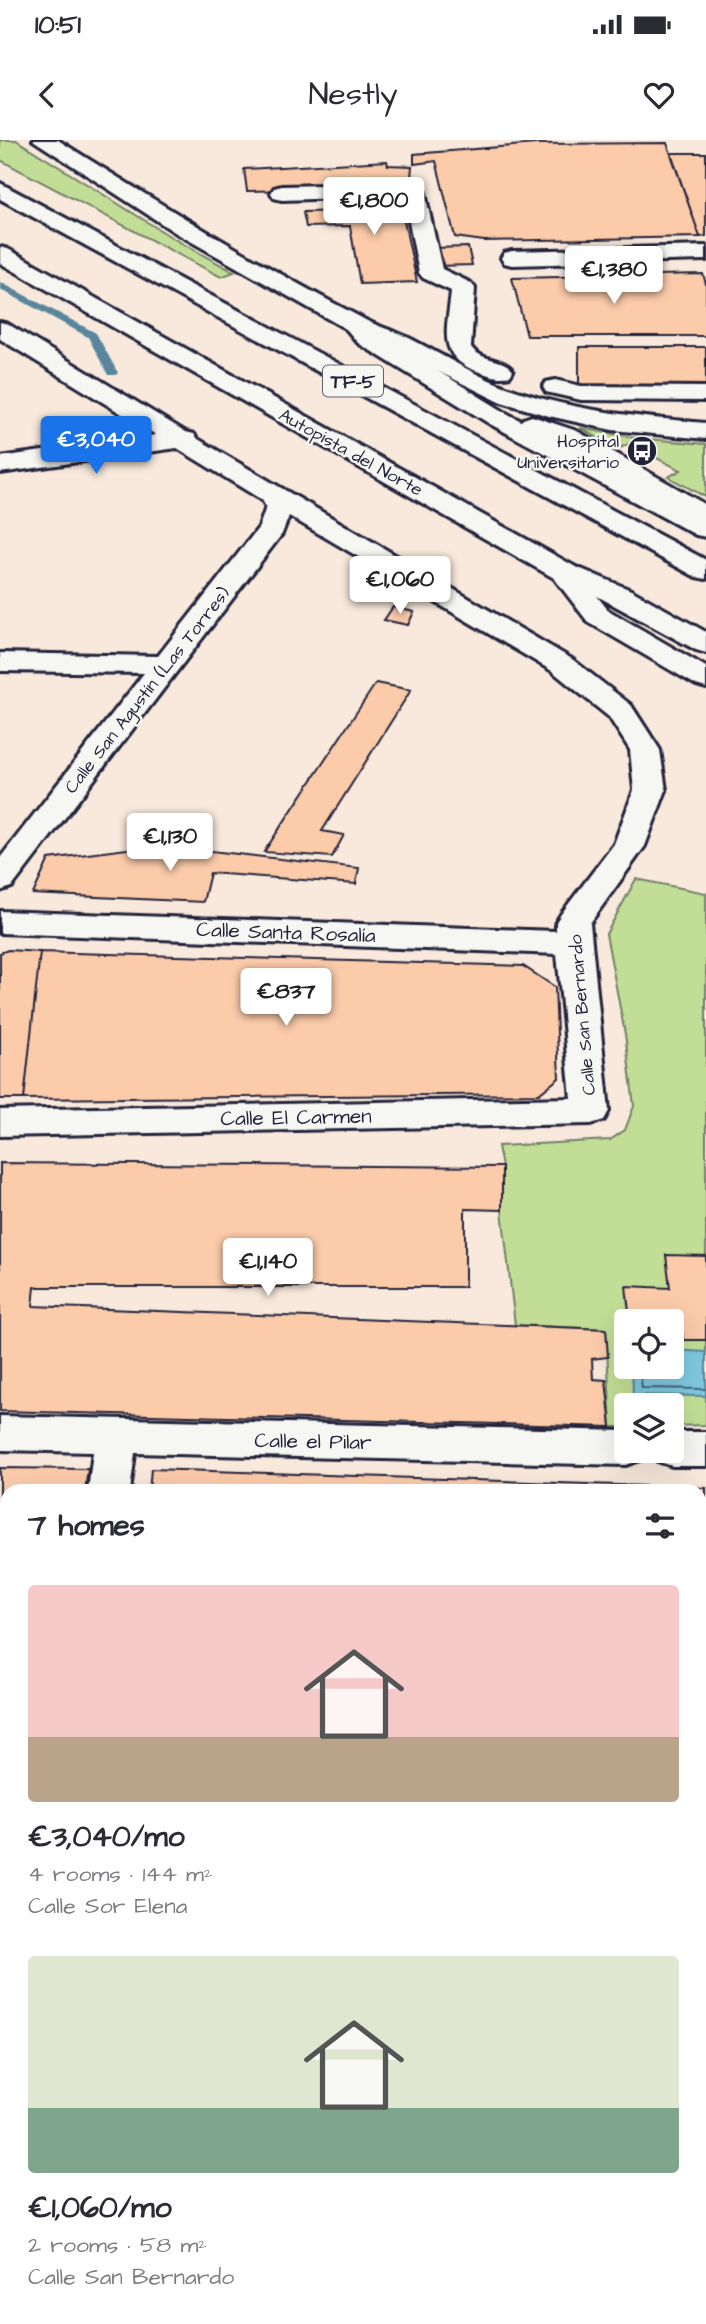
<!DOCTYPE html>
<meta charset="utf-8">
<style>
:root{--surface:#fff;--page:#f7f7f7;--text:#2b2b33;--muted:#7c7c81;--accent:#1a73e8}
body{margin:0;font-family:"Architects Daughter",sans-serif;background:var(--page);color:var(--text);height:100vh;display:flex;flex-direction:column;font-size:26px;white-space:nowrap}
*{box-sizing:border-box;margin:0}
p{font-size:23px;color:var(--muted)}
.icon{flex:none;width:38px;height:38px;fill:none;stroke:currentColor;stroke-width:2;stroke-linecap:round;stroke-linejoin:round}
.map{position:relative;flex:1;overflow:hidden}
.details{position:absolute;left:0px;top:1344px;width:707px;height:840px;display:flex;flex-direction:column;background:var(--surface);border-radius:21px 21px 0 0;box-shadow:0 7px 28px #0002}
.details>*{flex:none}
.tools{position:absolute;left:614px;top:1169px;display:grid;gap:14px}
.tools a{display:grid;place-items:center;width:70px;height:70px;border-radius:7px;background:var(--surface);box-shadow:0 7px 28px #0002;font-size:35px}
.price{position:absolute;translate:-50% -60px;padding:0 16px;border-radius:7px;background:#fff;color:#222;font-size:23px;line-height:46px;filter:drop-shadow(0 2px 4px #0008)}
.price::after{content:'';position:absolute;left:50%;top:42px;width:21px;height:16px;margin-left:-10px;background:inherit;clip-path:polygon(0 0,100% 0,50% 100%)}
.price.on{background:var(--accent);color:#fff}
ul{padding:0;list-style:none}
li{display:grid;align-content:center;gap:14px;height:371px;padding:0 28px}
li span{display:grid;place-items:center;height:217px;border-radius:7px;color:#555}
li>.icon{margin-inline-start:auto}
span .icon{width:126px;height:126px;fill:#fffc;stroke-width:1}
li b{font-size:30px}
h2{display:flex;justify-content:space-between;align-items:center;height:84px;padding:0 28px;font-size:30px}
.status{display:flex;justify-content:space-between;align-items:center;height:49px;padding:0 35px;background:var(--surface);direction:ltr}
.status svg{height:19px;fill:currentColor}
header{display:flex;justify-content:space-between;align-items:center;height:91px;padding:0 28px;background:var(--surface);font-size:32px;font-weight:600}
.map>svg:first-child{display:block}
.green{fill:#c2de96;stroke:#728068;stroke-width:2;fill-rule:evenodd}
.water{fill:#7fc8df;stroke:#5a869d;stroke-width:2}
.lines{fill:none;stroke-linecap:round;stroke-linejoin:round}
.shore{stroke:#47647d;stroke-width:2}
.stream{fill:#5a869d;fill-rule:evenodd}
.building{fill:#fbcbaa;stroke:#22223b;stroke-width:2}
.minor-casing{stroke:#22223b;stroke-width:6}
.highway-casing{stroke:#22223b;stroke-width:6}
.minor{fill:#f6f6f2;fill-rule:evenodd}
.highway{fill:#f6f6f2;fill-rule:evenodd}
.labels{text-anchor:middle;stroke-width:5;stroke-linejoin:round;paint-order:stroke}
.far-poi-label{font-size:18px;fill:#22223b;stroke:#f6f6f2;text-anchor:end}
.far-street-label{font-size:18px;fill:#22223b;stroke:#f6f6f2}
.shield{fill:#f6f6f2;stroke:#626272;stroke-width:2}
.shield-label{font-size:19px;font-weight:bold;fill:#22223b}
.street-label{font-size:21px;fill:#22223b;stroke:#f6f6f2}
</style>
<div class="status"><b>10:51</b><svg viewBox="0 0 49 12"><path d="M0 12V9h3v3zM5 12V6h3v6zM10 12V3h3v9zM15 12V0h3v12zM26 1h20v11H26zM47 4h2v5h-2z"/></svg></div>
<header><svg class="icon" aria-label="back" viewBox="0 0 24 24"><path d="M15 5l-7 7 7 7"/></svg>Nestly<svg class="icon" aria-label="heart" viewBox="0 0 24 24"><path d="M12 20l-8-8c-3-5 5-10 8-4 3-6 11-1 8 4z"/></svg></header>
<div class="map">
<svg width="706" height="2184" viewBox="0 0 706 2184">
<rect width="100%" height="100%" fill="#f8e9dc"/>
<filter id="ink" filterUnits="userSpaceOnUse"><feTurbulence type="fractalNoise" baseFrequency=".0143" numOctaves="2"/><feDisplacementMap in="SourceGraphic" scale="14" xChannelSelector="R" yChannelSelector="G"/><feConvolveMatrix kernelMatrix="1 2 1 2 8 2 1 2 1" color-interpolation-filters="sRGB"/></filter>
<g filter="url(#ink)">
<path class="green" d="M0,0H16L176,100L234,132L221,137L0,20Z
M580,288L636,298L706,304V357L668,337L681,330L628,304L618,309Z
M636,739L706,753V1285L672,1286V1265H626V1287H611L606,1189L515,1185L502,1070V1027L498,1006L610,1000L625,990L634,966L625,894L606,794ZM626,1181H672V1227H626Z
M0,1971L7,1972V2177H477L470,2184H0Z
M706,2020V2184H672L674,2177H700V2050Z"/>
<path class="water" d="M672,1210L706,1212V1256L633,1255L632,1227H672Z"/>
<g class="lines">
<path class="shore" d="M639,1227L642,1248L706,1249"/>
<path class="stream" d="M0,142L96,193L118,233L116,235H108L88,197L0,149Z"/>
</g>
<path class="building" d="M667,3L700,97L484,101L455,97L436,21L414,24V14L535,4Z
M671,13H706V96L700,97Z
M387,21L388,25L412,26L411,38L343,41V49L247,51L244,29Z
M398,53L417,142L360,144L350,86L306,87L303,72L348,71L346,54Z
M468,107L472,125L435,126L432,108Z
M703,134L706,144V196H527L512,138Z
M579,207H706V247L579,245Z
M393,467L414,472L408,485L384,480Z
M376,543L411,550L322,691L344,695L332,717L264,712Z
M150,706L153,714L168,715L176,707L359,728L356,744L210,733L203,762L33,754L49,719Z
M8,810L40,812L24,959H0V813Z
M40,812L523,826L555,847L559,938L539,954L24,959Z
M0,1023L502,1027V1070L465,1069V1147H35L33,1166L606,1189L608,1217L592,1219L593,1239L606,1240L611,1287L0,1271Z
M666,1115L706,1116V1200H683V1194H672V1181H630L626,1146L670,1148Z
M0,1328L88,1329L85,1351H7V1696H0Z
M151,1329L706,1348V1741H700V1351H149Z"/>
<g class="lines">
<g class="minor-casing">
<path id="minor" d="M33,0H58C157,62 256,123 360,177C375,186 393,190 409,198C445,216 480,239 518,251C580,272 642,277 706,283V299L612,290L549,276L498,261L389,207L346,189L176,93Z
M413,43L421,44L424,49L442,129L471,143L475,148L471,207C481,222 504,217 513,231L510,236C498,239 489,235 477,231C435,216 448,188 451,151L423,138L419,133L404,56L282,60L274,58L271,53L274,48L282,46Z
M706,106V120L512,125L504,123L501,118L504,113L512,111Z
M0,182L8,184L186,292L194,294L198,299L572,519L631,565L660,610L666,650L645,706L590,783L609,971L604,980L591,984L0,996V970L571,958L557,814L0,793V771L556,791V782L561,774L614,704L634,650L630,610L609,577L552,531L289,376L282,394L12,747L0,751V718L144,533L0,531V513L158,516L259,387L266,367L262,360L177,308L0,333V317L156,295L0,199Z
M555,240L581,246L706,247V261L581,260L546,252L543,247L546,242Z
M532,276L577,291L701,362L706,366V388L696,386L683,374L559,301L523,289L519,284L523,279Z
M0,1276L626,1291V1311H646L641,1320L626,1325L135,1313L130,1351H88L93,1312L0,1310Z
M672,1292H706V1326H672L657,1321L652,1311H672Z
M0,1755H7V1803H0Z
M700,1778L706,1779V1827L700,1826Z
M577,2177H633L631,2184H575Z"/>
</g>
<g class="highway-casing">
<path id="highway" d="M0,43L706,420V439L696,437L0,59Z
M0,107L8,109L574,426L631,450L706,492V513L696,510L597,456L608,470L706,527V548L696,545L588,482L554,438L0,123Z
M354,177L362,179L376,193L508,274L706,378V397L696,395L490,284L358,203L342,184L346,179Z"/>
</g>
<use href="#minor" class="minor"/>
<use href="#highway" class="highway"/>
</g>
</g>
<defs>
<g id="bus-disc" transform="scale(1.575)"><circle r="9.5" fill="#22223b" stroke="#f6f6f2"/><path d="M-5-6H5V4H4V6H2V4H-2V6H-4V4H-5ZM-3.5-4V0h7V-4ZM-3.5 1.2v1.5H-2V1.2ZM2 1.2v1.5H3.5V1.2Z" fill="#fff"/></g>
</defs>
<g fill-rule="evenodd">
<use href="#bus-disc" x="642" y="311"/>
</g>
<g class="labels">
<g class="far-poi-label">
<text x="619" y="307">Hospital<tspan x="619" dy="21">Universitario</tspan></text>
</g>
<g class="far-street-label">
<text transform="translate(351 312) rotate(29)" y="6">Autopista del Norte</text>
<text transform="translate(147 550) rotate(-52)" y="6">Calle San Agustín (Las Torres)</text>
<text transform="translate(582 875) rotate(-95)" y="6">Calle San Bernardo</text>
</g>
<rect class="shield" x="323" y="225.5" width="60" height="31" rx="5"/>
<g class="shield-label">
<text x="353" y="248">TF-5</text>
</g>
<g class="street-label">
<text transform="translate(286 792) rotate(2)" y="7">Calle Santa Rosalía</text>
<text transform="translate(296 977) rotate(-1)" y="7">Calle El Carmen</text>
<text transform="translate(313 1301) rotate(1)" y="7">Calle el Pilar</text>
</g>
</g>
</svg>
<div class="tools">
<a><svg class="icon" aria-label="locate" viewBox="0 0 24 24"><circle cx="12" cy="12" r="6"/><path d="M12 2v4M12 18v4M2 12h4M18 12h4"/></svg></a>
<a><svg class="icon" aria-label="layers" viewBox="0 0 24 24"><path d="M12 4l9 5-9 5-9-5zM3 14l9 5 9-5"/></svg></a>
</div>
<b class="price" style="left:374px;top:97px">€1,800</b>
<b class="price" style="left:614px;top:166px">€1,380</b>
<b class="price on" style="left:96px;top:336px">€3,040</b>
<b class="price" style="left:400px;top:476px">€1,060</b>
<b class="price" style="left:170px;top:733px">€1,130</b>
<b class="price" style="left:286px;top:888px">€837</b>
<b class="price" style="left:268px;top:1158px">€1,140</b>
<section class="details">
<h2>7 homes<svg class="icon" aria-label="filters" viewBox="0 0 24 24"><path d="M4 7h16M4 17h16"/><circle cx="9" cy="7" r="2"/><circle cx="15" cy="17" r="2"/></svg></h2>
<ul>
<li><span style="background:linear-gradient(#f6c9c9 70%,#b9a48a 0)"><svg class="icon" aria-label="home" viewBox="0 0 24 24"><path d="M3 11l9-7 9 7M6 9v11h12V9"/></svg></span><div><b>€3,040/mo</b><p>4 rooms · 144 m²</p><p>Calle Sor Elena</p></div></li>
<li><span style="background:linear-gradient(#dfe7d0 70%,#7fa58c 0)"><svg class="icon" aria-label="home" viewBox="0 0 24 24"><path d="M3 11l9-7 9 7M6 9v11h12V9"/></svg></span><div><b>€1,060/mo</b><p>2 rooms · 58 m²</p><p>Calle San Bernardo</p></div></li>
</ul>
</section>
</div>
